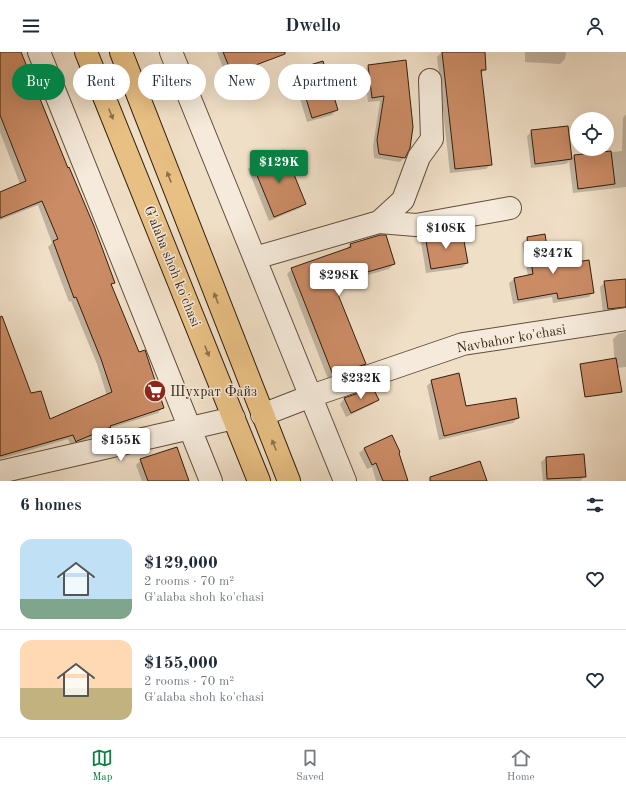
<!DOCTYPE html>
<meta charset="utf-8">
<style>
:root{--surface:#fff;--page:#f2f2f3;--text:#1f2937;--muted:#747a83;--line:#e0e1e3;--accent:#0b8043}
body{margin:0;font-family:"Old Standard TT",serif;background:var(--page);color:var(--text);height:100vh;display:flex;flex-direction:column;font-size:15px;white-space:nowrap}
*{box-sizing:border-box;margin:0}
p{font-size:13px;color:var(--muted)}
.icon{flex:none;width:22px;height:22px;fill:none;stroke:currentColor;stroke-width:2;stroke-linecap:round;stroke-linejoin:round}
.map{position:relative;height:429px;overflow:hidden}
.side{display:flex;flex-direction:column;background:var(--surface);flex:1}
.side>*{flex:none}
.banner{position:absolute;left:12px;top:12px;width:400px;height:36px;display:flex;gap:8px}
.buttons{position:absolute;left:570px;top:60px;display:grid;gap:8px}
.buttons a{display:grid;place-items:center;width:44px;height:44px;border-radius:50%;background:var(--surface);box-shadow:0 4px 16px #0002;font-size:20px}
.price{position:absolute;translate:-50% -34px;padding:0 9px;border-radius:4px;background:#fff;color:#222;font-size:13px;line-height:26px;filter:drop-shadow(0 1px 2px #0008)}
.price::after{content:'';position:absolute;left:50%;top:24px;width:12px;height:9px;margin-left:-6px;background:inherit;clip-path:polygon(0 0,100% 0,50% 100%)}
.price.selected{background:var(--accent);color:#fff}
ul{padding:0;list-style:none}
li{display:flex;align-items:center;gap:12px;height:100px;padding:0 20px}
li+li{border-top:1px solid var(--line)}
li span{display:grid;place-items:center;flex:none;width:112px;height:80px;border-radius:12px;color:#555}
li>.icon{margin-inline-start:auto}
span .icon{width:48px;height:48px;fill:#fffc;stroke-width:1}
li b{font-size:17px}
h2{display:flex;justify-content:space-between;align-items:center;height:48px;padding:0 20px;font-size:17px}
.pill{padding:0 14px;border-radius:18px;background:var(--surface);box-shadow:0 4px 16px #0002;font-size:14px;line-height:36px}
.pill.selected{background:var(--accent);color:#fff}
header{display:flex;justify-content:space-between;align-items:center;height:52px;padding:0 20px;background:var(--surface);font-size:18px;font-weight:700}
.tabs{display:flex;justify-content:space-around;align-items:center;height:56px;border-top:1px solid var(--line);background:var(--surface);font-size:11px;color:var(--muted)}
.tabs a{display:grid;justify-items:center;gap:2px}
.tabs .selected{color:var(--accent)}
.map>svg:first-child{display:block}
.shadow{fill:#0003}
.building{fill:#ca8b65;stroke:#321f0c}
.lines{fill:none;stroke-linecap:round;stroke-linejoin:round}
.minor-casing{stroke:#624f3b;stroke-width:24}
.major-casing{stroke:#321f0c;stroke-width:24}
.minor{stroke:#f5eadb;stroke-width:22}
.major{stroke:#e8c084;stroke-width:22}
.oneway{fill:#8d7048}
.labels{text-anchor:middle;stroke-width:3;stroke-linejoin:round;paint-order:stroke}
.street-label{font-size:14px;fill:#321f0c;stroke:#f5eadb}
.poi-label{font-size:14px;fill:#321f0c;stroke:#f5eadb;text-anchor:start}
</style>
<header><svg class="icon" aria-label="menu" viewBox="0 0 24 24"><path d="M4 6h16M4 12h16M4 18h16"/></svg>Dwello<svg class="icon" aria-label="person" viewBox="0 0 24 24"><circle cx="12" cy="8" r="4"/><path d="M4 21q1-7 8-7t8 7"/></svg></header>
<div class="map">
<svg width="626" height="429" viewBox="0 0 626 429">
<rect width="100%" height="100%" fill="#f0dfc7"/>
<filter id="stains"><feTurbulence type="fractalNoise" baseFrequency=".005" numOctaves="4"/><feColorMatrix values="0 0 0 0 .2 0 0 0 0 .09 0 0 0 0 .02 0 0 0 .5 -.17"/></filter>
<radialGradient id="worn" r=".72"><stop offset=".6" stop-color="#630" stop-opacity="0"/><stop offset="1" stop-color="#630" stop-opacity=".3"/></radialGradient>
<path class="shadow" d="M0,0H20L114,230L111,233L162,356L158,361L107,377L105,380L71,394L68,387L0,407V287L31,343L49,368L107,344L97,312L71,249L69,250L48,195L52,191L38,153L0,168V141L20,132L0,80Z
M217,0H254L259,11L254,16L227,26Z
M442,0H484L485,18L480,22L491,112L486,117L450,121L437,5Z
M525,0H566L565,7L560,12L525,10Z
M405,9V105L400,110L374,106L373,94L380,49L368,50L364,18L369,14Z
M298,18L336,58L332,63L307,70L293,23Z
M626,62V135L573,141L569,109L566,112L531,116L527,84L532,79L567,75L571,108L574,104L622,99L623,66Z
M253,112L305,152L300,156L269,169L248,117Z
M426,185L467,211L462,216L426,221L421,190Z
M527,186L549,215L593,240L589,245L553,251L552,245L513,252L509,231L514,227L528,224L522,191Z
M350,192L394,212L389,217L334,233L365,312L360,317L328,327L287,222L292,217L345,198Z
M626,228V260L603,261L600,235L605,230Z
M626,280V315L615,316L613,287L618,282Z
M432,329L466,355L518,366L513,371L439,388L427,334Z
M344,347L377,348L373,352L346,365L340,352Z
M364,397L407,429H376L372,415L367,417L359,401Z
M546,406L585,424L580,429H543L541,410Z
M141,408L188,429H142L136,413Z"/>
<path class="building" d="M0,0H21L68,116L69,115L94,174L115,231L111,232L139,300L145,298L164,356L110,374L111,375L77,389L76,390L73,383L0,404V265L2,264L31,341L41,339L50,367L112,340L101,307L76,245L74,246L53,189L58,187L42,149L0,166V140L26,129L0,63Z
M223,0H285V2L232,22Z
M442,0H485L486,18H481L492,113L455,117Z
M406,8L413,75L410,96L405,106L379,102L377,88L384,44L372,46L368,13Z
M323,9L338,58L312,66L297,17Z
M568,74L572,107L535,112L531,78Z
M284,98L306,152L274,165L252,111Z
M611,99L615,132L578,137L574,103Z
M462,178L468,211L431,217L425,184Z
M545,182L550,214L589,208L594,241L558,247L557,241L518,248L514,226L533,222L527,185Z
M380,183H386L395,212L333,230L366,312L333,323L291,216L351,195L350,192Z
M626,227V255L608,257L604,229Z
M616,306L622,340L585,345L580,312Z
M459,321L466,354L516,346L519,366L444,384L431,328Z
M373,336L379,348L351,361L344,346Z
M392,383L400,400L399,401L408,429H383L376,411L372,413L364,396Z
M177,395L189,429H148L140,407Z
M584,402L586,425L547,427L546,405Z
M480,409L487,429H430V425Z"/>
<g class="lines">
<g class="minor-casing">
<path id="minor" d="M39,0L211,429
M171,0L345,429
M379,170L416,173L510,156
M255,206L379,170L403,148L419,105L432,87L430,28
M262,363L311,344L463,292L626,267
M0,420L234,366"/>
</g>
<g class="major-casing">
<path id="major" d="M86,0L259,429
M121,0L289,429"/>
</g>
<use href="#minor" class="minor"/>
<use href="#major" class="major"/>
</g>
<defs><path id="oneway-solid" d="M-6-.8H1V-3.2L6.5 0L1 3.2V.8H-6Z"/></defs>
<g class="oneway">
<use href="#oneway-solid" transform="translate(111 62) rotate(68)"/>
<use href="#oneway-solid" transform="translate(169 125) rotate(-111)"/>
<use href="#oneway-solid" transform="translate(216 246) rotate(-111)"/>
<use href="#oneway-solid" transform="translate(207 299) rotate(68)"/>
<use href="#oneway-solid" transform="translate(274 393) rotate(-112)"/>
</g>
<defs>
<g id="supermarket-disc" transform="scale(1.15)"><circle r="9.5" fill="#8f2418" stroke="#f5eadb"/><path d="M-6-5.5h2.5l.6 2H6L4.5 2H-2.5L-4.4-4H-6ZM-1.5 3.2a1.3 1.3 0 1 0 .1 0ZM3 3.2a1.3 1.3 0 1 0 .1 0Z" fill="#fff"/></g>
</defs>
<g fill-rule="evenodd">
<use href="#supermarket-disc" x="155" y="339"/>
</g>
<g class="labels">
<g class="street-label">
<text transform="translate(173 214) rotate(68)" y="5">G'alaba shoh ko'chasi</text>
<text transform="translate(511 286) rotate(-10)" y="5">Navbahor ko'chasi</text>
</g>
<g class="poi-label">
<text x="170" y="344">Шухрат Файз</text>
</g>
</g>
<rect width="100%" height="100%" filter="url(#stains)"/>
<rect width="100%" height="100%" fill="url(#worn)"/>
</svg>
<div class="buttons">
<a><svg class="icon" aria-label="locate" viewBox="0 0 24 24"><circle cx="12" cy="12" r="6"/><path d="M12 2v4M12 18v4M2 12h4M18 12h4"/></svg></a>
</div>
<b class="price selected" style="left:279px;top:132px">$129K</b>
<b class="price" style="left:446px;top:198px">$108K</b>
<b class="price" style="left:553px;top:223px">$247K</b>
<b class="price" style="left:339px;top:245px">$298K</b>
<b class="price" style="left:361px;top:348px">$232K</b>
<b class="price" style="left:121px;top:410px">$155K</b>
<div class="banner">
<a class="pill selected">Buy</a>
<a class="pill">Rent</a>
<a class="pill">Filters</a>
<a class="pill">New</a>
<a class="pill">Apartment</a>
</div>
</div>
<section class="side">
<h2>6 homes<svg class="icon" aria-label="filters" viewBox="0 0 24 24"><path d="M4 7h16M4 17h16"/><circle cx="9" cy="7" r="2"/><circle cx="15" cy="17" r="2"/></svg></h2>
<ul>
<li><span style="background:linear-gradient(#bfe0f5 75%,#7fa58c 0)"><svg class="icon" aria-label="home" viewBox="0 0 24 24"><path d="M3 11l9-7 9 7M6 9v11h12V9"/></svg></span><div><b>$129,000</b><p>2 rooms · 70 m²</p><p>G'alaba shoh ko'chasi</p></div><svg class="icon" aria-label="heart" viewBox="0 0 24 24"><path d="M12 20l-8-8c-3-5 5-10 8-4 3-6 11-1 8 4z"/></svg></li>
<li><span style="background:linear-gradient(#ffd9b3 60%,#c2b280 0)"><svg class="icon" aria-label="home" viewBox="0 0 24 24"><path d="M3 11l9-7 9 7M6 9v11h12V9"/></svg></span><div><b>$155,000</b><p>2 rooms · 70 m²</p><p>G'alaba shoh ko'chasi</p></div><svg class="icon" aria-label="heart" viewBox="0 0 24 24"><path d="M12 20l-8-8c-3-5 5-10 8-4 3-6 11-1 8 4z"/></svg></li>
</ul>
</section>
<nav class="tabs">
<a class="selected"><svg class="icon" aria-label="map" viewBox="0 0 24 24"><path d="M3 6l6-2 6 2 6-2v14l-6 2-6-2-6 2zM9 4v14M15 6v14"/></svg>Map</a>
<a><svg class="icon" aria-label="saved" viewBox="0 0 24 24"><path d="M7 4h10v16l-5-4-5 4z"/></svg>Saved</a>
<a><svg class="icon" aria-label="home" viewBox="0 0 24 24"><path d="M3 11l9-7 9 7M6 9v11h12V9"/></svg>Home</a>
</nav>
